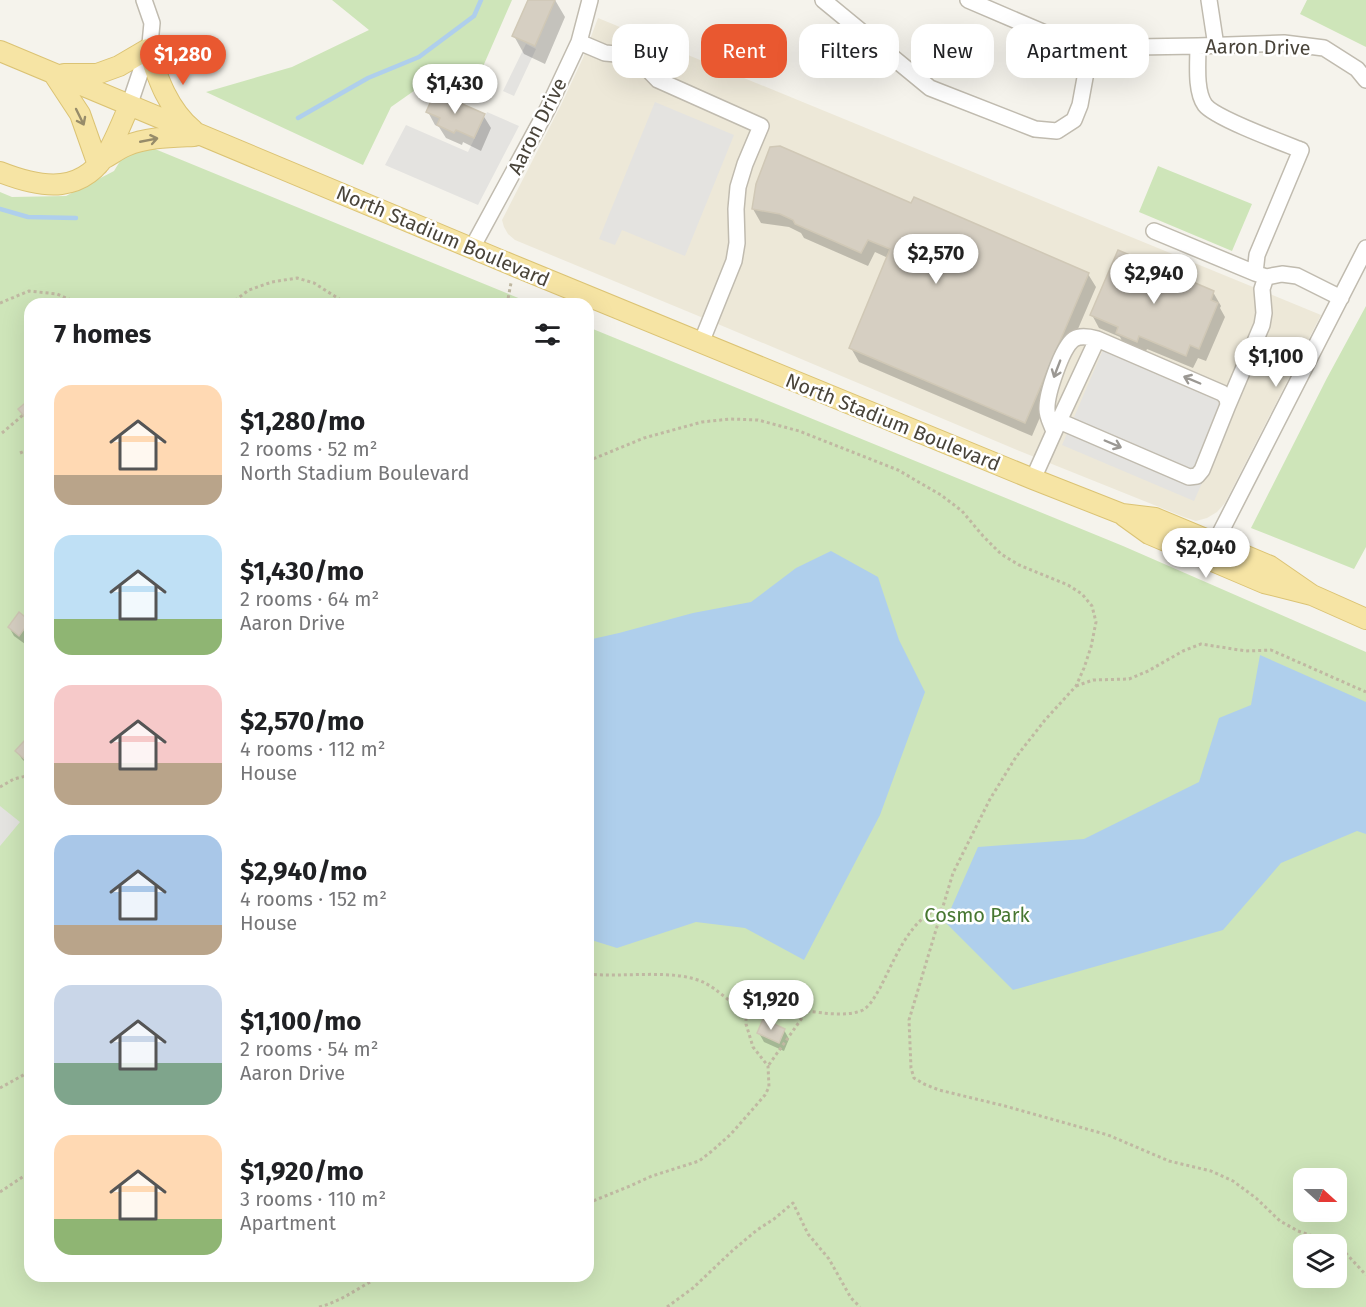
<!DOCTYPE html>
<meta charset="utf-8">
<style>
:root{--surface:#fff;--page:#f6f6f6;--text:#202124;--muted:#757577;--accent:#e95830}
body{margin:0;font-family:"Fira Sans",sans-serif;background:var(--page);color:var(--text);height:100vh;display:flex;flex-direction:column;font-size:22px;white-space:nowrap}
*{box-sizing:border-box;margin:0}
p{font-size:20px;color:var(--muted)}
.icon{flex:none;width:33px;height:33px;fill:none;stroke:currentColor;stroke-width:2;stroke-linecap:round;stroke-linejoin:round}
.map{position:relative;flex:1;overflow:hidden}
.details{position:absolute;left:24px;top:298px;width:570px;height:984px;display:flex;flex-direction:column;background:var(--surface);border-radius:18px;box-shadow:0 6px 24px #0002}
.details>*{flex:none}
.guide{position:absolute;left:612px;top:24px;width:570px;height:54px;display:flex;gap:12px}
.needle{width:39px;rotate:111deg}
.tools{position:absolute;left:1293px;top:1168px;display:grid;gap:12px}
.tools a{display:grid;place-items:center;width:54px;height:54px;border-radius:12px;background:var(--surface);box-shadow:0 6px 24px #0002;font-size:30px}
.price{position:absolute;translate:-50% -51px;padding:0 14px;border-radius:21px;background:#fff;color:#222;font-size:20px;line-height:39px;filter:drop-shadow(0 2px 3px #0008)}
.price::after{content:'';position:absolute;left:50%;top:36px;width:18px;height:14px;margin-left:-9px;background:inherit;clip-path:polygon(0 0,100% 0,50% 100%)}
.price.on{background:var(--accent);color:#fff}
ul{padding:0;list-style:none}
li{display:flex;align-items:center;gap:18px;height:150px;padding:0 30px}
li span{display:grid;place-items:center;flex:none;width:168px;height:120px;border-radius:18px;color:#555}
li>.icon{margin-inline-start:auto}
span .icon{width:72px;height:72px;fill:#fffc;stroke-width:1}
li b{font-size:26px}
h2{display:flex;justify-content:space-between;align-items:center;height:72px;padding:0 30px;font-size:26px}
.tag{padding:0 21px;border-radius:18px;background:var(--surface);box-shadow:0 6px 24px #0002;font-size:21px;line-height:54px}
.tag.on{background:var(--accent);color:#fff}
.map>svg:first-child{display:block}
.education{fill:#ede8d8}
.green{fill:#cee5b9;fill-rule:evenodd}
.parking{fill:#e4e3e0}
.water{fill:#afcfec}
.shadow{fill:#0003}
.lines{fill:none;stroke-linecap:round;stroke-linejoin:round}
.stream{stroke:#afcfec;stroke-width:4.5}
.building{fill:#d6cfc2;stroke:#d0c8b6;stroke-width:1.5}
.minor-casing{stroke:#c0bbaf;stroke-width:18}
.major-casing{stroke:#dbc374;stroke-width:22}
.path{stroke:#c0b8a2;stroke-width:3;stroke-dasharray:3 3;stroke-linecap:butt}
.minor{stroke:#fff;stroke-width:15}
.major{stroke:#f6e4a4;stroke-width:20}
.oneway{stroke:#978c6a}
.oneway2{stroke:#9b9893}
.labels{text-anchor:middle;stroke-width:5;stroke-linejoin:round;paint-order:stroke}
.street-label{font-size:20px;fill:#49443a;stroke:#fff}
.park-label{font-size:20px;fill:#477731;stroke:#fff}
</style>
<div class="map">
<svg width="1366" height="1307" viewBox="0 0 1366 1307">
<rect width="100%" height="100%" fill="#f5f3ec"/>
<path class="education" d="M598,18L1321,315L1225,503L1217,512L1207,518L1196,521L1184,517L1017,450L725,327L515,240L508,234L504,227L502,220L561,105L583,58Z"/>
<path class="green" d="M332,0H512L478,78L463,80L438,74L391,107L363,165L206,92L292,67L369,30Z
M1307,0H1366V47L1300,14Z
M133,140L533,304H30V1276H588V327L1123,546L1366,652V1307H0V192L12,197L66,196L114,171ZM1304,1179H1336V1212H1304ZM1304,1245H1336V1278H1304Z
M1158,166L1252,204L1232,251L1139,212Z
M1366,306V547L1354,569L1251,528L1327,378Z"/>
<path class="parking" d="M526,44L536,49L514,96L503,91Z
M655,102L734,135L685,256L622,230L615,245L599,239Z
M487,112L519,126L478,205L385,165L406,125L468,152Z
M1108,338L1241,395L1194,501L1062,445Z
M0,806L20,822L0,846Z"/>
<path class="water" d="M831,551L878,577L899,640L925,692L880,815L804,960L745,928L696,922L617,948L588,939V640L619,633L693,613L751,602L796,568Z
M1260,655L1366,702V834L1357,831L1281,863L1223,930L1013,990L945,922L978,847L1084,839L1199,782L1219,718L1251,705Z"/>
<path class="shadow" d="M529,0H555L565,17L545,64L524,54L514,36Z
M428,112L483,115L491,128L481,151L463,142L462,145L446,138L439,127L435,125Z
M912,205L1088,274L1096,287L1032,436L859,362L851,348L888,258L875,252L868,266L804,238L801,233L789,227L761,223L753,209Z
M1213,292L1221,306L1220,308L1225,317L1206,361L1198,358L1193,368L1147,349L1144,355L1125,347L1120,337L1099,328L1092,315Z
M19,615L30,624V637L25,644L14,636L9,627Z
M25,742L30,746V767L22,759L17,751Z
M784,1030L789,1039L784,1051L764,1042L759,1033Z"/>
<g class="lines">
<path class="stream" d="M298,118L368,78L419,57L474,16L481,0
M0,209L28,217L76,218"/>
</g>
<path class="building" d="M528,0H555L535,46L512,36Z
M435,92L485,114L474,138L456,130L454,133L437,125L440,118L426,112Z
M780,146L911,203L914,197L1089,273L1025,423L849,348L890,249L868,240L861,253L795,224L793,220L780,214L752,209L756,184L770,147Z
M1118,250L1214,291L1211,300L1218,303L1199,349L1190,345L1186,356L1139,336L1137,342L1116,333L1118,327L1090,315Z
M30,399V423L18,409Z
M19,612L30,621L19,636L8,627Z
M25,740L30,744L29,763L15,751Z
M763,1019L785,1029L779,1043L757,1033Z"/>
<g class="lines">
<g class="minor-casing">
<path id="minor" d="M823,0L930,88L1035,129L1057,131L1074,120L1080,105L1091,45
M968,0L1059,39L1091,45L1136,47L1198,46L1284,43L1324,48L1357,69L1366,80
M1209,0L1216,46
M579,42L605,53L616,54L627,53L636,57L658,80L761,126L745,164L738,187L736,209L737,243L734,261L701,343
M1198,46C1198,63 1195,91 1205,105C1215,118 1283,143 1301,150L1257,255L1255,273L1266,277L1282,274L1297,276L1341,298
M129,106L150,44L152,23L144,0
M1154,231L1255,273
M472,248L548,108L579,42L590,0
M1228,405L1262,325L1264,313L1262,289L1266,277
M1054,432C1052,425 1047,417 1047,410C1046,395 1062,347 1074,339C1081,335 1090,337 1097,339
M1033,479L1059,421L1094,346L1097,339L1222,393L1227,398L1228,405L1202,470L1197,476L1189,477L1059,421
M1215,543L1366,248"/>
</g>
<g class="major-casing">
<path id="major" d="M0,51L517,267L1033,479L1122,514L1155,518L1215,543L1270,566L1312,595
M53,73L80,114L98,165
M64,74H97L119,66L148,49C158,79 168,109 193,130
M105,158C112,154 119,149 126,146C147,137 172,137 194,136
M0,172C43,189 84,195 110,148C117,135 123,120 129,106
M1124,516L1149,534L1264,583L1312,595L1366,619"/>
</g>
<path class="path" d="M0,303L29,291L57,294L80,304
M230,304L249,290L272,282L297,278L314,283L347,304
M507,304L511,283
M2,433L23,415
M20,453L30,449
M588,461L644,438L702,422L730,419L758,420L799,431L898,470L941,495L962,511L983,536L1001,554L1019,565L1068,585L1082,594L1092,606L1096,622L1091,647L1084,668L1076,686L1045,720L1016,757L990,799L953,873L909,1020L911,1068L914,1078L924,1084L939,1090L1005,1106L1108,1135L1169,1161L1211,1171L1233,1181L1256,1198L1280,1221L1298,1231L1325,1240L1335,1245
M1076,686L1093,680L1129,679L1148,671L1183,651L1201,644L1246,651L1271,650L1366,692
M0,787L14,779L30,775
M588,974C623,978 675,968 705,983C717,989 735,1006 746,1014
M807,1011C823,1013 848,1017 863,1010C871,1005 875,996 880,988C892,965 906,928 929,914C933,911 938,910 942,909
M0,1088L27,1073L30,1069
M0,1192L30,1172
M588,1203L630,1186L652,1176L699,1161L712,1151L731,1134L765,1095L769,1087L768,1066L753,1047L746,1024V1014L752,1005L761,1000L774,1002L807,1011L768,1066
M1336,1246L1341,1248L1366,1275
M319,1307C343,1301 360,1286 382,1276
M667,1307L693,1288L732,1251L757,1230L774,1219L793,1203L808,1234L829,1259L851,1298L860,1307"/>
<use href="#minor" class="minor"/>
<use href="#major" class="major"/>
</g>
<defs><path id="oneway-shaft" d="M-6 0H5M1.5-3L5.5 0L1.5 3" fill="none" stroke-width="1.6" stroke-linecap="round" stroke-linejoin="round" transform="scale(1.5)"/></defs>
<g class="oneway">
<use href="#oneway-shaft" transform="translate(80 117) rotate(64)"/>
<use href="#oneway-shaft" transform="translate(149 140) rotate(-11)"/>
</g>
<g class="oneway2">
<use href="#oneway-shaft" transform="translate(1057 369) rotate(111)"/>
<use href="#oneway-shaft" transform="translate(1192 380) rotate(-157)"/>
<use href="#oneway-shaft" transform="translate(1113 444) rotate(23)"/>
</g>
<g class="labels">
<g class="street-label">
<text transform="translate(1258 47) rotate(1)" y="7">Aaron Drive</text>
<text transform="translate(537 126) rotate(-63)" y="7">Aaron Drive</text>
<text transform="translate(443 236) rotate(23)" y="7">North Stadium Boulevard</text>
<text transform="translate(893 422) rotate(22)" y="7">North Stadium Boulevard</text>
</g>
<g class="park-label">
<text x="977" y="922">Cosmo Park</text>
</g>
</g>
</svg>
<div class="tools">
<a><svg class="needle" viewBox="-14 -14 28 28"><path d="M0-13l5 13h-10z" fill="#e53935"/><path d="M0 13l5-13h-10z" fill="#757577"/></svg></a>
<a><svg class="icon" aria-label="layers" viewBox="0 0 24 24"><path d="M12 4l9 5-9 5-9-5zM3 14l9 5 9-5"/></svg></a>
</div>
<b class="price on" style="left:183px;top:86px">$1,280</b>
<b class="price" style="left:455px;top:115px">$1,430</b>
<b class="price" style="left:936px;top:285px">$2,570</b>
<b class="price" style="left:1154px;top:305px">$2,940</b>
<b class="price" style="left:1276px;top:388px">$1,100</b>
<b class="price" style="left:1206px;top:579px">$2,040</b>
<b class="price" style="left:771px;top:1031px">$1,920</b>
<div class="guide">
<a class="tag">Buy</a>
<a class="tag on">Rent</a>
<a class="tag">Filters</a>
<a class="tag">New</a>
<a class="tag">Apartment</a>
</div>
<section class="details">
<h2>7 homes<svg class="icon" aria-label="filters" viewBox="0 0 24 24"><path d="M4 7h16M4 17h16"/><circle cx="9" cy="7" r="2"/><circle cx="15" cy="17" r="2"/></svg></h2>
<ul>
<li><span style="background:linear-gradient(#ffd9b3 75%,#b9a48a 0)"><svg class="icon" aria-label="home" viewBox="0 0 24 24"><path d="M3 11l9-7 9 7M6 9v11h12V9"/></svg></span><div><b>$1,280/mo</b><p>2 rooms · 52 m²</p><p>North Stadium Boulevard</p></div></li>
<li><span style="background:linear-gradient(#bfe0f5 70%,#8fb573 0)"><svg class="icon" aria-label="home" viewBox="0 0 24 24"><path d="M3 11l9-7 9 7M6 9v11h12V9"/></svg></span><div><b>$1,430/mo</b><p>2 rooms · 64 m²</p><p>Aaron Drive</p></div></li>
<li><span style="background:linear-gradient(#f6c9c9 65%,#b9a48a 0)"><svg class="icon" aria-label="home" viewBox="0 0 24 24"><path d="M3 11l9-7 9 7M6 9v11h12V9"/></svg></span><div><b>$2,570/mo</b><p>4 rooms · 112 m²</p><p>House</p></div></li>
<li><span style="background:linear-gradient(#a9c7e8 75%,#b9a48a 0)"><svg class="icon" aria-label="home" viewBox="0 0 24 24"><path d="M3 11l9-7 9 7M6 9v11h12V9"/></svg></span><div><b>$2,940/mo</b><p>4 rooms · 152 m²</p><p>House</p></div></li>
<li><span style="background:linear-gradient(#c9d6e8 65%,#7fa58c 0)"><svg class="icon" aria-label="home" viewBox="0 0 24 24"><path d="M3 11l9-7 9 7M6 9v11h12V9"/></svg></span><div><b>$1,100/mo</b><p>2 rooms · 54 m²</p><p>Aaron Drive</p></div></li>
<li><span style="background:linear-gradient(#ffd9b3 70%,#8fb573 0)"><svg class="icon" aria-label="home" viewBox="0 0 24 24"><path d="M3 11l9-7 9 7M6 9v11h12V9"/></svg></span><div><b>$1,920/mo</b><p>3 rooms · 110 m²</p><p>Apartment</p></div></li>
</ul>
</section>
</div>
